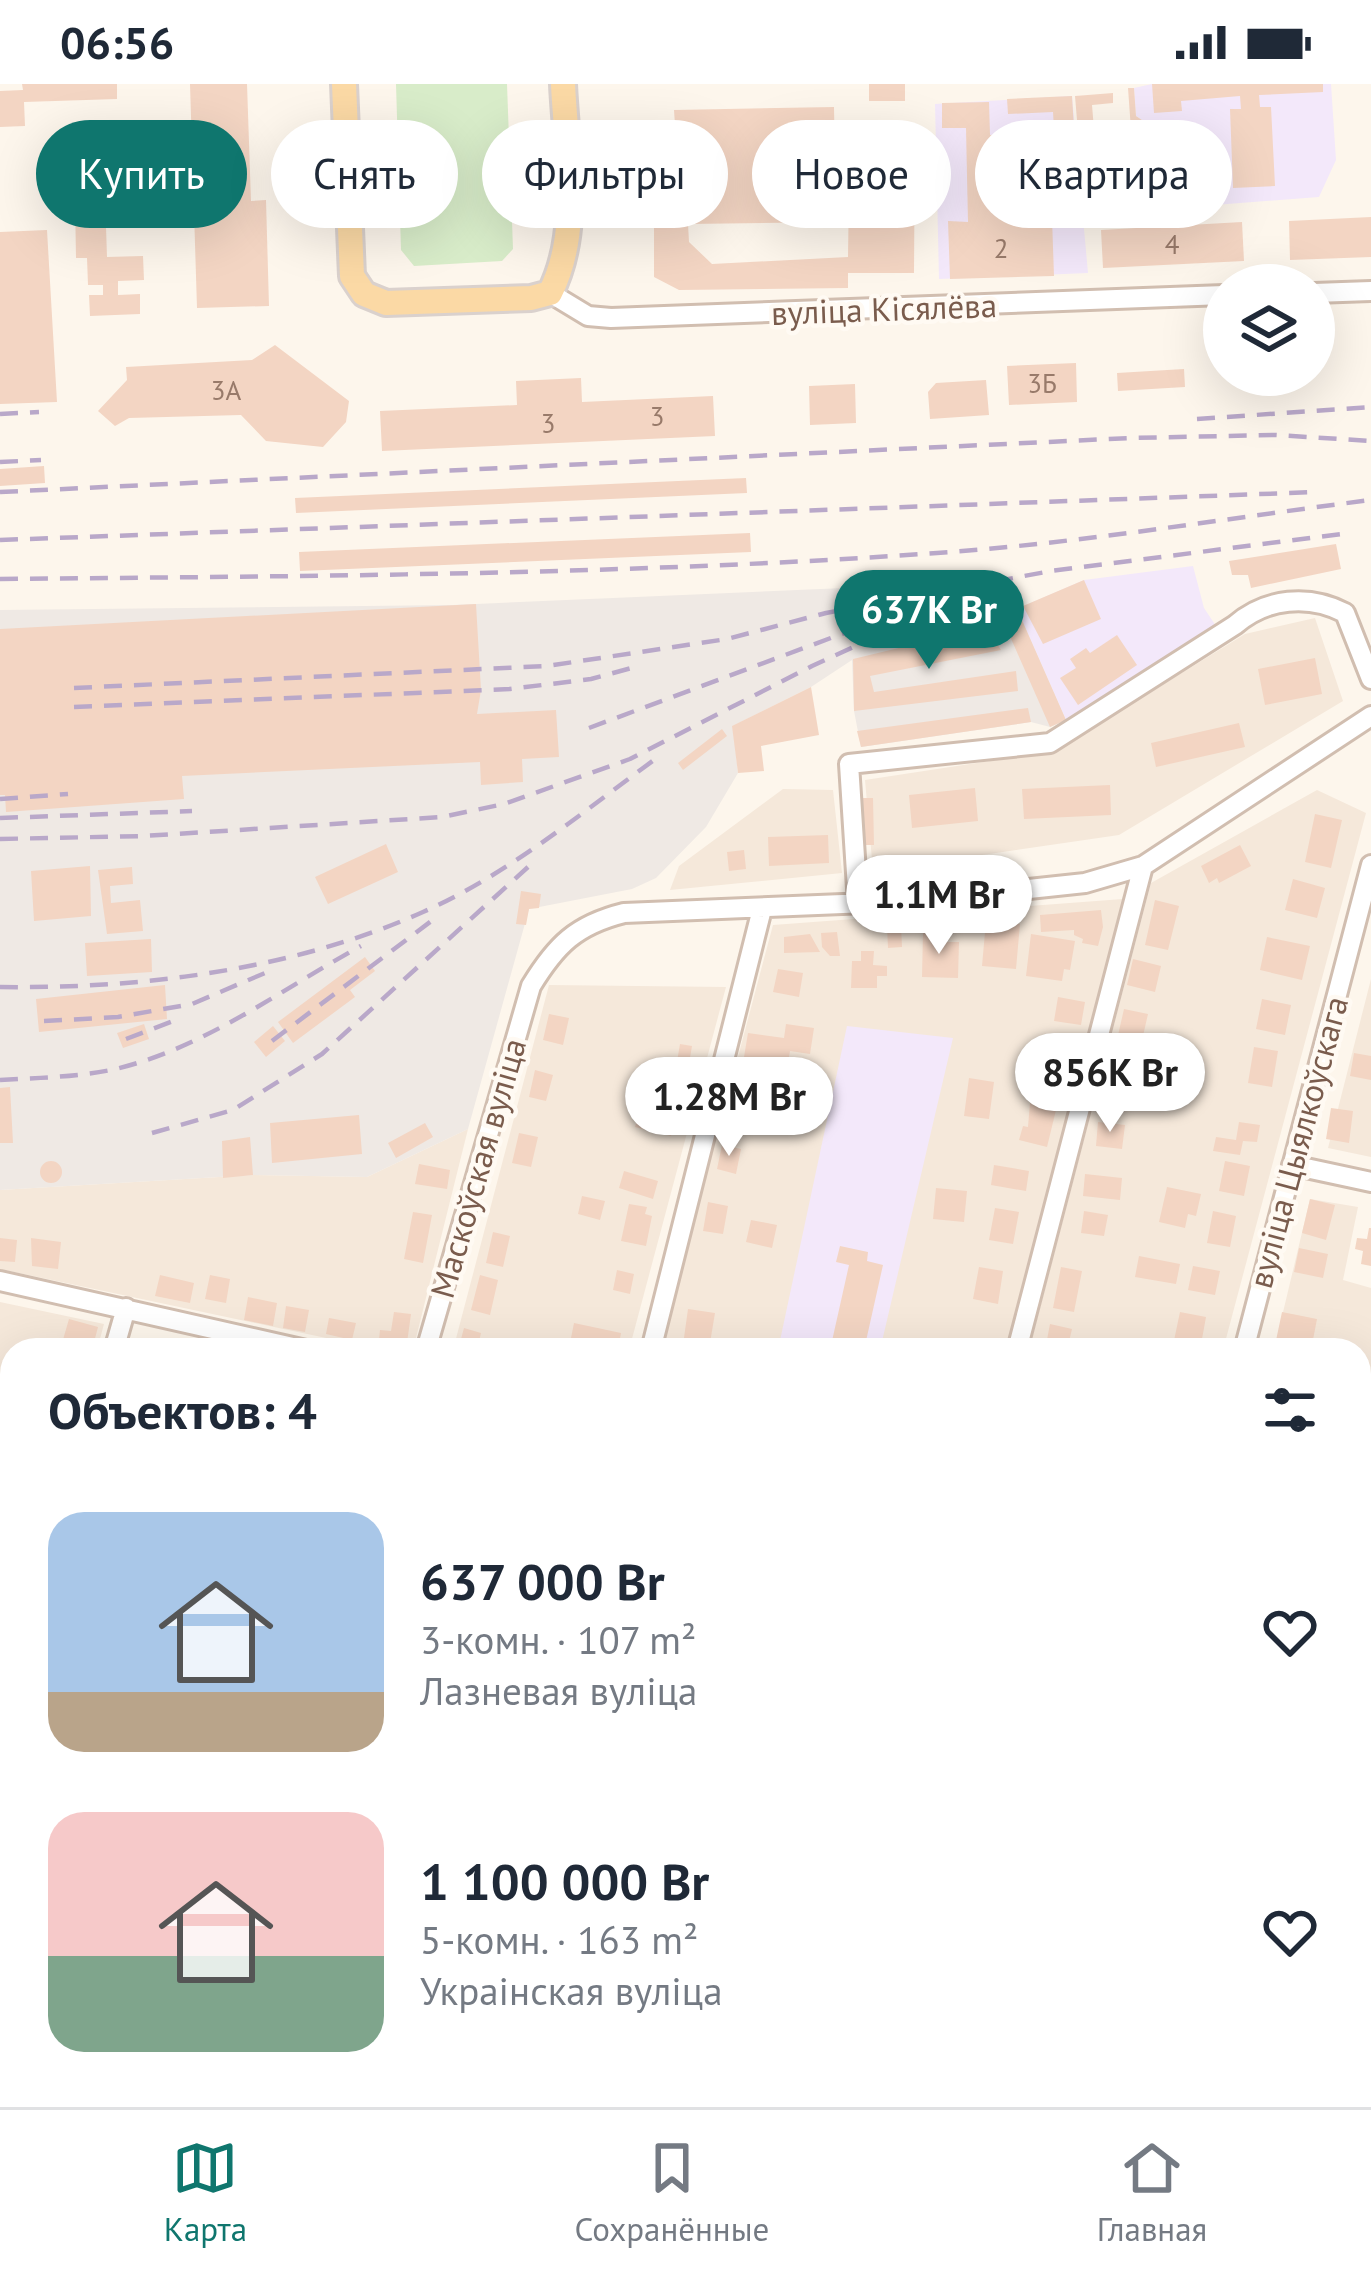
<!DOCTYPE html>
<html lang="ru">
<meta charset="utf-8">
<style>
:root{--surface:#fff;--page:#f6f6f7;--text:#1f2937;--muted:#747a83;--line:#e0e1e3;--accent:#0f766e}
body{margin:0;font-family:"PT Sans",sans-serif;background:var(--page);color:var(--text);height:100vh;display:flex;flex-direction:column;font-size:45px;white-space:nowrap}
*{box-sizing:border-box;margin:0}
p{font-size:39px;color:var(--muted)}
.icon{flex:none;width:66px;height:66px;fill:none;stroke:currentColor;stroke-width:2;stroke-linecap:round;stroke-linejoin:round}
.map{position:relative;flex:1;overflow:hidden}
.side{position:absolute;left:0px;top:1254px;width:1371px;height:771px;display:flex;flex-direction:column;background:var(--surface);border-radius:36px 36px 0 0;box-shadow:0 12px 48px #0002}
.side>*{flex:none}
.banner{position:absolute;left:36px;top:36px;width:1299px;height:108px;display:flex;gap:24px}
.fabs{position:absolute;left:1203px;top:180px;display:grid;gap:24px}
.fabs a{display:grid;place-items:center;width:132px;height:132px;border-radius:50%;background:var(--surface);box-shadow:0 12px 48px #0002;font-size:60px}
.price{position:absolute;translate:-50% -102px;padding:0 27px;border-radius:42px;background:#fff;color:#222;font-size:39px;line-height:78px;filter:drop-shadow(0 3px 6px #0008)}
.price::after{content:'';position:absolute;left:50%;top:72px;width:36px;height:27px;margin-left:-18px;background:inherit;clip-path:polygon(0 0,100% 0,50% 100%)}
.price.active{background:var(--accent);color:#fff}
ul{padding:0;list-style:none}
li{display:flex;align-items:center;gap:36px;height:300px;padding:0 48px}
li span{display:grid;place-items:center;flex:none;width:336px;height:240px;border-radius:36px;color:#555}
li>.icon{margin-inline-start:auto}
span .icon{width:144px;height:144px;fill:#fffc;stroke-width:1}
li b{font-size:51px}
h2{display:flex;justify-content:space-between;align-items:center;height:144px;padding:0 48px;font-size:51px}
.chip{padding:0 42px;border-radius:54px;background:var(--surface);box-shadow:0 12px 48px #0002;font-size:42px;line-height:108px}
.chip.active{background:var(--accent);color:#fff}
.status{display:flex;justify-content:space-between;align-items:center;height:84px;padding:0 60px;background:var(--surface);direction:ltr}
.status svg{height:33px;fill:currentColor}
.tabs{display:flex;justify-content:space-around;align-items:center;height:168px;border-top:3px solid var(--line);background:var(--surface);font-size:33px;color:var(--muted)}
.tabs a{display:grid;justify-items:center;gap:6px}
.tabs .active{color:var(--accent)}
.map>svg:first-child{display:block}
.residential{fill:#f5e8da}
.industrial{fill:#efe9e4}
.education{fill:#f3e8fa}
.green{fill:#d8ecc9}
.building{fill:#f3d5c3}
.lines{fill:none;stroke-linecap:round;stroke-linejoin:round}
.minor-casing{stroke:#d1beb0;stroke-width:24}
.major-casing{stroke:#dad1cd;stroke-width:30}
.minor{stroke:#fff;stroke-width:18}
.major{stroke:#fbd9a5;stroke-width:24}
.rail{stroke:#b9a8c9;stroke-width:4.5;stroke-dasharray:18 12;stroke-linecap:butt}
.labels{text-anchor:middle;stroke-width:9;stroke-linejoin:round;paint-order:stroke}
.number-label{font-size:27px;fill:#987a6a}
.street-label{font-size:33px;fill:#7a5c4d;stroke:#fffaf3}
</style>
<div class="status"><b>06:56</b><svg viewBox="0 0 49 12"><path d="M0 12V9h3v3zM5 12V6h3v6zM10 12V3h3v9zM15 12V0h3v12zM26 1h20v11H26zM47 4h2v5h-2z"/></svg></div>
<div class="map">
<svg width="1371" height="2023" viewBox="0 0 1371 2023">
<rect width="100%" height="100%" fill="#fdf6ec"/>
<path class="residential" d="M1315,534L1343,617L1119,751L873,787L865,696L1055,667L1245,550Z
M783,705L833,706L842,789L670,806L679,782Z
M1317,706L1366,729L1223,1266H1029L1151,799Z
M1123,815L1008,1266H660L773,841Z
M1371,895V1073L1328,1064Z
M549,901L726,903L629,1266H453Z
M468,1045L413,1266H383L0,1185V1106L253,1091L367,1093Z
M1310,1115L1358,1123L1343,1196L1371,1204V1309L1359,1356V1266H1274Z
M0,1218L104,1240L97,1266H12V1583L0,1628Z
M12,1740V1966L0,1963V1786Z
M1359,1908L1371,1910V2023H1054L1057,2013H1359Z
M262,2013H431L429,2023H259Z
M464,2013H811L808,2023H461Z
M837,2013H1018L1015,2023H835Z"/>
<path class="industrial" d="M891,502L916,550L1010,509L1066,636L1050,643L1031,638L861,663L854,627L852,576L811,603L733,642L738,689L706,743L656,794L632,805L529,825L468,1045L367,1093L253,1091L0,1106V526L453,521Z"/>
<path class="education" d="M1152,0H1331L1336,76L1319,113L1202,122L1198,100L1161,98L1158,47L1136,32L1134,4Z
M1072,12L1088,189L939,195L935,20Z
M1193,482L1204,524L1216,542L1066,636L1017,525L1084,496Z
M847,942L953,954L880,1266H778Z"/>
<path class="green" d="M396,0H507L513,165L502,177L414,182L401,166Z"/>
<path class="building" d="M22,0H117V15L24,18L25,42L0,43V7L23,6Z
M190,0H247L251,117L266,116L269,222L197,224Z
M869,0H905V17H869Z
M1152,0H1323V8L1259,11L1260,23H1271L1275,102L1233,104L1230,25H1241L1240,12L1181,17L1182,27L1154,29Z
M1128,4H1134L1136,32L1158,47L1161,98L1136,100L1135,82H1144L1142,45L1131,46Z
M1113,9V19L1092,21L1095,58L1079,60L1075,12Z
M1072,12L1074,44L1054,45L1053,28L1008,30L1007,15Z
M989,18L990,51L1031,50L1032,80L989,81L990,116H1010V137L1052,134L1054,192L950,195L948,137L968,138L966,44H942V19Z
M834,23L836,138L688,140L689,158L712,180L848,173L850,42L915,43L914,189H848V204L679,206L654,193V141H651V125L631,126L630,57H648V41H675L674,26Z
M1115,42L1116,57L1097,58L1096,43Z
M103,48L107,173L143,172L144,196L118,197V211L140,210V230L90,232L89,211H103V201H88L87,174H76L75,116L46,117L45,71H61L60,49Z
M1100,73L1103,103L1088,104L1085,75Z
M1371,133V173L1290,176L1289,137Z
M1242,138L1244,177L1103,184L1101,146Z
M47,146L57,318L0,320V148Z
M275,261L349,317L346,338L323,363L266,357L241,331L129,334L115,342L98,327L127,296L126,283L252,276Z
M1076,279L1077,318L1009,321L1007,282Z
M1184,285L1185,303L1118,307L1117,289Z
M581,294L582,318L713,312L715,352L382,367L380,327L517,321L516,297Z
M986,296L989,331L930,335L928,308L936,299Z
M855,300L856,339L810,341L809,302Z
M44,382L45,399L0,402V385Z
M746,394L747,409L296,429L295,414Z
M750,449L751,468L300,487L299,468Z
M1336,460L1341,485L1251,504L1248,491H1232L1229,477Z
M1084,496L1101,535L1043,560L1023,522Z
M1010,509L1066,636L1050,643L994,516Z
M476,520L481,606L477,630L556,626L559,673L522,675L523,698L481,701L480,678L182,692L184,715L6,728L5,711H0V545Z
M986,543L1001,566L870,592L874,608L1016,587L1018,607L854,627L853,575Z
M1117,551L1137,581L1078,621L1060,594L1076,584L1070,575L1086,564L1090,569Z
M1315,574L1322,610L1265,621L1258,585Z
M811,603L819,651L761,662L764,687L738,689L732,642Z
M1028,624L1031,638L861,663L857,647Z
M1239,639L1245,663L1156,683L1151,659Z
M722,645L727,652L683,686L678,679Z
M1110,701L1111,731L1024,735L1022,705Z
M975,704L978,737L912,744L909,711Z
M855,714H873L874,761H856Z
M1315,730L1342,736L1331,784L1305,778Z
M828,751L829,779L769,782L768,753Z
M386,760L398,788L328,820L315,793Z
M1240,761L1251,782L1219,799L1217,794L1209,799L1201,782Z
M744,766L746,785L729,787L727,768Z
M90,782L91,832L34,837L31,787Z
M132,783L133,800L110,802L111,819L140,816L143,847L107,850L98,786Z
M1293,795L1325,804L1317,834L1285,826Z
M521,807L541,810L539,824L529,825L526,841L516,840Z
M1155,816L1179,822L1168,866L1145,861Z
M1101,826L1103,843L1098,862L1082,859L1083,855L1074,851V846L1041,848L1040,831Z
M986,837L1020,840L1016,885L982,882Z
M887,841H901L902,863L888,864Z
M837,848L840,872H830L822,863L821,849Z
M923,848H940L939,858H959L958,894L922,893Z
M810,850L820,868L784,869V853Z
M1031,850L1075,857L1070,886L1064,885L1062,897L1026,892Z
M1267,853L1310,862L1302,896L1260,886Z
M151,855L152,888L87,892L85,859Z
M861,867H874L873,881L887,882V892H877V904H851L852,877H861Z
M365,873L375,887L350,906L355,913L293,959L278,938Z
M1133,875L1161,882L1155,908L1127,901Z
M778,885L803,889L799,913L773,908Z
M165,901L167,935L39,948L36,915Z
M1058,913L1085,918L1081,941L1054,937Z
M1262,915L1291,921L1285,951L1256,945Z
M1124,925L1148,930L1140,965L1116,960Z
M549,930L569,934L563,961L543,956Z
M144,940L149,955L123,964L117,949Z
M786,940L814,944L810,970L790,967L787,985L743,979L748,949L784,954Z
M273,942L285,957L266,973L254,958Z
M1045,959L1068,965L1059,1006L1036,1001Z
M680,960L692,962L686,997L674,995Z
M1254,963L1278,967L1272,1003L1248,999Z
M1354,969L1371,972V996L1350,992Z
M535,986L553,991L546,1017L529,1013Z
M1107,992L1127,994L1125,1021L1104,1019Z
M969,994L994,998L989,1035L964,1032Z
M10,1003L13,1059H0V1004Z
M1030,1019L1056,1026L1047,1063L1019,1056L1023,1042L1028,1043Z
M1331,1024L1353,1027L1349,1059L1326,1055Z
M640,1026L675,1035L671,1052L635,1043Z
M359,1031L362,1070L272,1079L270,1039Z
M727,1032L744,1034L742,1050L725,1047Z
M1098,1038L1125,1041L1122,1065L1096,1062Z
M1239,1038L1260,1041L1257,1058L1243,1057L1240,1071L1213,1067L1216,1053L1236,1056Z
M425,1039L433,1053L396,1074L388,1059Z
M519,1049L538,1053L531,1083L512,1079Z
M250,1053L253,1091L223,1094L222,1057Z
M722,1061L741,1065L736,1090L717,1085Z
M1225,1077L1250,1082L1244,1112L1219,1107Z
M40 1088a11 11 0 1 1 22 0a11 11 0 1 1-22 0Z
M419,1080L450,1086L447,1105L415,1100Z
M994,1081L1029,1087L1026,1107L991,1101Z
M624,1087L658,1097L653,1115L619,1104Z
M1085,1090L1122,1094L1120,1116L1083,1112Z
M1167,1103L1201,1110L1196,1132L1188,1130L1185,1144L1159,1138Z
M936,1104L967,1107L964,1138L933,1135Z
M582,1112L605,1117L600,1136L578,1130Z
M1310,1115L1335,1121L1326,1156L1302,1149Z
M708,1118L728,1122L723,1150L703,1147Z
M629,1120L647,1123L645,1130L652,1132L646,1162L621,1157Z
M995,1124L1019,1128L1013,1160L989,1156Z
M1084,1127L1108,1131L1104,1152L1081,1149Z
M1213,1127L1236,1132L1230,1163L1207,1159Z
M413,1128L432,1131L423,1179L404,1175Z
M751,1136L777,1141L772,1164L746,1158Z
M1369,1144H1371V1182L1361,1180L1363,1167L1355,1165L1357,1154L1367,1155Z
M493,1148L510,1152L503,1183L486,1179Z
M0,1154L17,1156L15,1178L0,1177Z
M31,1154L61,1158L58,1185L32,1182Z
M840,1162L868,1168L867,1177L883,1181L864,1266H830L849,1181L836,1178Z
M1299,1164L1328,1170L1323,1194L1294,1188Z
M1139,1172L1180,1180L1176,1200L1135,1193Z
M1193,1182L1220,1187L1215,1211L1188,1206Z
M979,1183L1003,1187L998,1220L973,1215Z
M1061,1183L1082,1187L1074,1228L1053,1224Z
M617,1186L634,1190L630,1210L613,1206Z
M160,1191L194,1199L190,1219L155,1212Z
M210,1191L230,1195L226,1219L205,1215Z
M480,1191L498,1196L490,1231L471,1226Z
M248,1213L277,1219L273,1242L244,1236Z
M286,1222L309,1226L305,1248L283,1244Z
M688,1225L715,1229L709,1265L683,1261Z
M394,1228L411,1230L406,1266H378L380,1246L391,1247Z
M1180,1228L1206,1233L1200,1266H1172Z
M1282,1228L1317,1235L1311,1266H1274Z
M329,1234L356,1239L352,1256L326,1250Z
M69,1235L98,1243L92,1266H60Z
M574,1239L621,1249L618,1266L570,1259Z
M1050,1240L1072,1245L1067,1266H1045Z
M464,1244L481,1249L477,1266H458Z
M1359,1418L1371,1420V1576L1359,1573Z
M1,1523L12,1526V1548L0,1545Z
M1,1803L12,1804V1838L0,1836Z
M1359,1842L1371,1843V1866L1359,1865Z
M0,1861L12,1863L10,1893L0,1891Z
M257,2013H281L279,2023H255Z
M970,2013H1001L1000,2023H969Z"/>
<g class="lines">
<g class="minor-casing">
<path id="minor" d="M550,209L588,232L611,234L1224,211
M1314,209L1371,207
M858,820L849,680L1050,659L1235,541C1266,514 1309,510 1345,529L1371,595
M1292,1081L1371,1098
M0,1197L306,1266
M114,1266L126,1224
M426,1266L531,902C556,861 576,841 624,829L917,817L1085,799L1143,782L1371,632
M651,1266L762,825
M1017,1266L1143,782
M1244,1266L1371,781
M0,1689L12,1645
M1359,1893L1371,1896
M0,1984L12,1987
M126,2013L169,2023
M227,2023L229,2013
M452,2023L454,2013
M825,2023L827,2013
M1042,2023L1045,2013"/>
</g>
<g class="major-casing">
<path id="major" d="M344,0L352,192L364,210L386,219L531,214L550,209C582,147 566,68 563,0"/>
</g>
<use href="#minor" class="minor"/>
<use href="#major" class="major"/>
<path class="rail" d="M0,330L39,328
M1197,335L1371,323
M0,378L41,376
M0,408L1130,354L1276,351L1371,357
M0,456L1317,408
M0,495C312,492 626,491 937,469C1082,459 1227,434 1371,416
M74,604L547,582L727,555L826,529L1051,487L1349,449
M74,623L510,605L591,595L635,583
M589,644L855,545
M0,715L68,710
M0,734L192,727
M0,755L144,752L442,733L504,720L630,675L812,582L962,513
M0,903C142,905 293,886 423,828C507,791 580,730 654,676
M44,937L118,933L192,920L265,889
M126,955L181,934
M272,957L438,832
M0,996C37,994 75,993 111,986C202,966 280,906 361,862
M152,1049L233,1026L322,970L528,783"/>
</g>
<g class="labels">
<g class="number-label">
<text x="1172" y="170">4</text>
<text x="1001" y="174">2</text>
<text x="1042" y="309">3Б</text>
<text x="226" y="316">3А</text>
<text x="657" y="342">3</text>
<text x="548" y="349">3</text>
</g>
<g class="street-label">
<text transform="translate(884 225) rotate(-2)" y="12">вуліца Кісялёва</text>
<text transform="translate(1298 1058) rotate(-75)" y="12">вуліца Цыялкоўскага</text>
<text transform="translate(478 1084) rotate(-74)" y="12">Маскоўская вуліца</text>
</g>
</g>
</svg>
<div class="fabs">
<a><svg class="icon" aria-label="layers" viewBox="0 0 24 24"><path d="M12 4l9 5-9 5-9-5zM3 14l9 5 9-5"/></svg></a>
</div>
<b class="price active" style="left:929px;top:588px">637K Br</b>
<b class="price" style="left:939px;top:873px">1.1M Br</b>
<b class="price" style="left:1110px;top:1051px">856K Br</b>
<b class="price" style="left:729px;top:1075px">1.28M Br</b>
<div class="banner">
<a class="chip active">Купить</a>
<a class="chip">Снять</a>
<a class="chip">Фильтры</a>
<a class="chip">Новое</a>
<a class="chip">Квартира</a>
</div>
<section class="side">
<h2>Объектов: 4<svg class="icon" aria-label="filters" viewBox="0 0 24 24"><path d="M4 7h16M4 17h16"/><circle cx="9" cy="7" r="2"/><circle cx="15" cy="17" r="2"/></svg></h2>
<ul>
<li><span style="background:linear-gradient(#a9c7e8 75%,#b9a48a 0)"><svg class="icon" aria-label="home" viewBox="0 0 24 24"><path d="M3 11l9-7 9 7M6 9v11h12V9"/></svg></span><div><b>637 000 Br</b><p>3-комн. · 107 m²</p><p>Лазневая вуліца</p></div><svg class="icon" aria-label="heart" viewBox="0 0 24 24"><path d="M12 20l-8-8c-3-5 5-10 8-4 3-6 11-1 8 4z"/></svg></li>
<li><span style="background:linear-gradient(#f6c9c9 60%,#7fa58c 0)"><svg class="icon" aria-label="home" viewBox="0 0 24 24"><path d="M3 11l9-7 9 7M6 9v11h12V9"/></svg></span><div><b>1 100 000 Br</b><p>5-комн. · 163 m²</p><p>Украінская вуліца</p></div><svg class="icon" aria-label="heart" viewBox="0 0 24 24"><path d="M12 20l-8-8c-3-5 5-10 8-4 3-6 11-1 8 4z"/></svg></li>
</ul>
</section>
</div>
<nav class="tabs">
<a class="active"><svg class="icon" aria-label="map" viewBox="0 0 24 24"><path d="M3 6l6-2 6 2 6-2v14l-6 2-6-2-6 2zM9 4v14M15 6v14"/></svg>Карта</a>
<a><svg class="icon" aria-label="saved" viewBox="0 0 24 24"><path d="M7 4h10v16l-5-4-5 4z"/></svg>Сохранённые</a>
<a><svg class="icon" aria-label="home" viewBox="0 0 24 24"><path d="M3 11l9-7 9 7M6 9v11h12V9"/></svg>Главная</a>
</nav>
